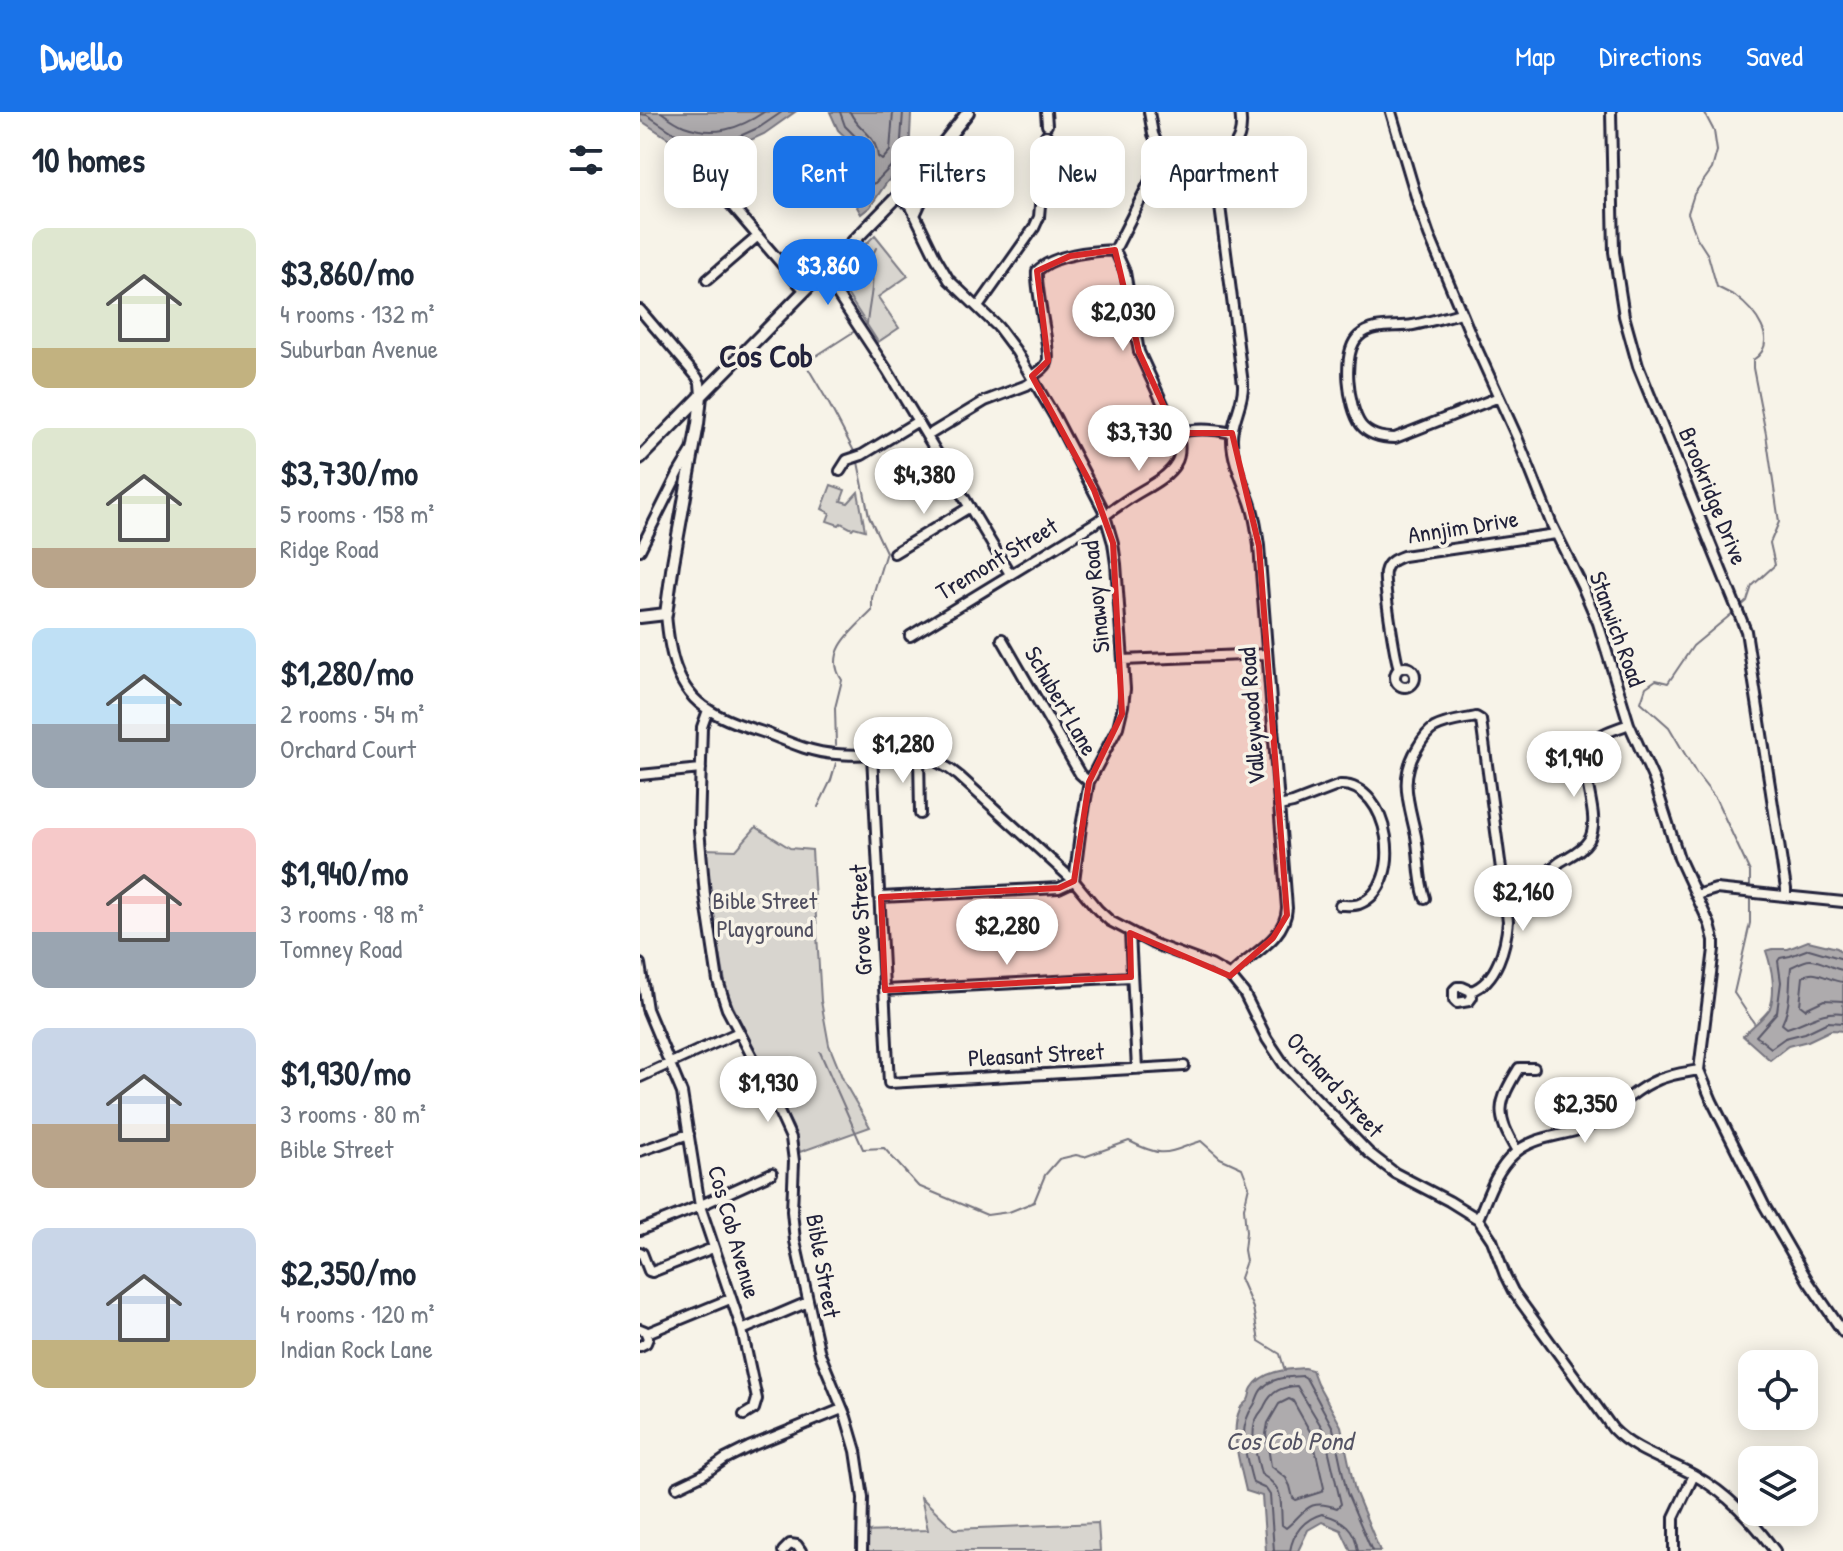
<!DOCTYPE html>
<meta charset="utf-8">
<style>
:root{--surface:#fff;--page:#f6f6f7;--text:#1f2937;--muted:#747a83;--accent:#1a73e8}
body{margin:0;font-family:"Patrick Hand",sans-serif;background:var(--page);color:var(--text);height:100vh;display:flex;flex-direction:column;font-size:30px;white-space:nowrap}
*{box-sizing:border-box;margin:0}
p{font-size:26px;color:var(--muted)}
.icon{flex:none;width:44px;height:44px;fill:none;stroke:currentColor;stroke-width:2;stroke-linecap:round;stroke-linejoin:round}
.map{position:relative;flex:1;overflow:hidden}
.drawer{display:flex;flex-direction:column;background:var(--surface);width:640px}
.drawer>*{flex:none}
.guide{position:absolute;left:24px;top:24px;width:760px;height:72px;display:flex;gap:16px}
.fabs{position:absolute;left:1098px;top:1238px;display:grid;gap:16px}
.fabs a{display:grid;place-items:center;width:80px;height:80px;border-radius:16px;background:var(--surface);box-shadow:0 4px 20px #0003;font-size:40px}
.price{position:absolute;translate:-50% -68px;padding:0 18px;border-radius:28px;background:#fff;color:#222;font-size:26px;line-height:52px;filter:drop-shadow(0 2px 4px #0008)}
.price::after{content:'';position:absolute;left:50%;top:48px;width:24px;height:18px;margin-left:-12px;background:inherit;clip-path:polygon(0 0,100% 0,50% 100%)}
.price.on{background:var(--accent);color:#fff}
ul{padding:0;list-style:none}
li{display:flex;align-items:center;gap:24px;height:200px;padding:0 32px}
li span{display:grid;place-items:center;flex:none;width:224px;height:160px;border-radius:16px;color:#555}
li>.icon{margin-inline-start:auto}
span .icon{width:96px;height:96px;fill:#fffc;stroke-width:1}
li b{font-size:34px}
h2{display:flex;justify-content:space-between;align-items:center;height:96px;padding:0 32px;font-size:34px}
.pill{padding:0 28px;border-radius:16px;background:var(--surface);box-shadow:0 4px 20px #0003;font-size:28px;line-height:72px}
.pill.on{background:var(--accent);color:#fff}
header{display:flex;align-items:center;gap:48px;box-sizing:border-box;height:112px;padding:0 40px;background:var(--accent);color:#fff}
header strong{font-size:38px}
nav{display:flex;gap:44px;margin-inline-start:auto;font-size:28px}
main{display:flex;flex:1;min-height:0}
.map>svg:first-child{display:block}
.green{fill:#d8d5cf;stroke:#7d7c85;stroke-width:2}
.water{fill:#aeabad;stroke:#76747f;stroke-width:2}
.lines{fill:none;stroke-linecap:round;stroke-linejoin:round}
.shore{stroke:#5a5969;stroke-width:2}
.stream{stroke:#76747f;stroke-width:2}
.minor-casing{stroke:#22223b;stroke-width:14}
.major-casing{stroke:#22223b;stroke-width:16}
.minor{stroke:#f7f3e8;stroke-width:8}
.major{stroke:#f7f3e8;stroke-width:10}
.marked{fill:#d62828;fill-opacity:0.2;stroke:#d62828;stroke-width:6;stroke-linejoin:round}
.labels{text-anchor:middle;stroke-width:7;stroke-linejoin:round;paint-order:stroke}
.street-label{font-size:24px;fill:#22223b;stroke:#f7f3e8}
.park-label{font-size:24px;fill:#504f60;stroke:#f7f3e8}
.water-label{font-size:26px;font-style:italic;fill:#535263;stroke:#f7f3e8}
.district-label{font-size:32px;font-weight:bold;fill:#22223b;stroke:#f7f3e8}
</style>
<header>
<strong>Dwello</strong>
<nav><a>Map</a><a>Directions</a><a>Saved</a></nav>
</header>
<main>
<section class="drawer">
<h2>10 homes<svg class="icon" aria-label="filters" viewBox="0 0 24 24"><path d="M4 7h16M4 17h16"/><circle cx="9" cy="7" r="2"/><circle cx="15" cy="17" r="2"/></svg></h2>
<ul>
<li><span style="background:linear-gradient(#dfe7d0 75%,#c2b280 0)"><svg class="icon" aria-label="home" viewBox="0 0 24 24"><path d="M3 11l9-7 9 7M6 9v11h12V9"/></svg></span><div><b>$3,860/mo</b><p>4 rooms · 132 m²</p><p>Suburban Avenue</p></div></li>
<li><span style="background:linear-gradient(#dfe7d0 75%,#b9a48a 0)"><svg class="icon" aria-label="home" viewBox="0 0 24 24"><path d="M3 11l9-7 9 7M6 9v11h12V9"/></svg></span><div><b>$3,730/mo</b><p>5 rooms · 158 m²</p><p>Ridge Road</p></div></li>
<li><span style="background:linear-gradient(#bfe0f5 60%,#9aa5b1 0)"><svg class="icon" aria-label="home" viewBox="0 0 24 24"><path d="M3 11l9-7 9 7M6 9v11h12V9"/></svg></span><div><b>$1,280/mo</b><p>2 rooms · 54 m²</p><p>Orchard Court</p></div></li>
<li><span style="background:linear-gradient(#f6c9c9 65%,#9aa5b1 0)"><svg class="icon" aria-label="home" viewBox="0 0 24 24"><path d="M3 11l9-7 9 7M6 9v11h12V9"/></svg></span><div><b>$1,940/mo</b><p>3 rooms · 98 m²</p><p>Tomney Road</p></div></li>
<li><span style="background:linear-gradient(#c9d6e8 60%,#b9a48a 0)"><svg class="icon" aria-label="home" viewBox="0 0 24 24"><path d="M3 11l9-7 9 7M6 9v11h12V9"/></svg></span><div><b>$1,930/mo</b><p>3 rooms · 80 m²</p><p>Bible Street</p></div></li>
<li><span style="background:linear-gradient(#c9d6e8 70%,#c2b280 0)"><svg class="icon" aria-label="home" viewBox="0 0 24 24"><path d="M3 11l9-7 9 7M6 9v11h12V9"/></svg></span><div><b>$2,350/mo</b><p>4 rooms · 120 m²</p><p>Indian Rock Lane</p></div></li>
</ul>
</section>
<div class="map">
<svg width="1203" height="1439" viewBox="0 0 1203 1439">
<rect width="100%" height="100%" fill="#f7f3e8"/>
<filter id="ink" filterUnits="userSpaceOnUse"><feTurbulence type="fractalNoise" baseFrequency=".0125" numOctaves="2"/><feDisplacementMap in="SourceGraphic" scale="16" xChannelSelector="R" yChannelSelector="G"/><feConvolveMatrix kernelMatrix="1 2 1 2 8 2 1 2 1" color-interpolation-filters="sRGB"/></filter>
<g filter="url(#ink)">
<path class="green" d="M235,123L268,164L238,185L259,216L238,230L195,163Z
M191,373L205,378L201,389L208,391L218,380L225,418L214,415L212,417L201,411L199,413L187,409L190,401L182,397Z
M116,715L150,736L172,738L181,889L189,933L204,970L230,1015L160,1040L153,1015L87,882L69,777L65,737L96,738Z
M281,1385L314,1417L458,1411L460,1439H223L222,1420L288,1418Z"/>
<path class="water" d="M0,0H155L124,22L93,36L81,38L34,30L0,8Z
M190,0H270L271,3L269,44L262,54L247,70L230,95L221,102L217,95L223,83L219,38L198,18Z
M1168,829L1197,836L1203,842V919L1191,918L1168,929L1148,934L1130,948L1103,924C1109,917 1127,903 1130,896C1136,879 1132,856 1126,839L1133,837H1148Z
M664,1256L672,1258L677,1271L701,1314L715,1379L740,1439H711L701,1418L682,1410L668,1418L658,1439H626L622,1384L606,1379C601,1355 589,1321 600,1297C602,1292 605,1292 608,1288C611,1282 609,1281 612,1276C622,1259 647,1257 664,1256Z"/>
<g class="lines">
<path class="shore" d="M21,0C28,5 36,11 44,14C74,25 99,17 124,0
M200,0L205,14L226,35L230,69L234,72L256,49L260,42L263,0
M210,0C219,20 235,19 238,45L242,48L250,39L253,0
M0,2L7,3L37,23L81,30L91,28L120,15L142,0
M1203,847L1169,837L1150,844L1140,846L1138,849L1141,870L1137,900L1116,924L1131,936L1145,926L1165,921L1188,910L1203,911
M1203,858C1192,857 1182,848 1170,848C1164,848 1156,853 1151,855C1149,874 1151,894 1142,912L1147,916C1168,910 1181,898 1203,901
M1203,870C1189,869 1175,856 1163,865L1160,893L1165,897L1184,888L1203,889
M657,1274L684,1319L701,1392L697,1396C667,1385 665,1401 646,1416L642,1413C640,1386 645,1377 621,1362C617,1345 608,1320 618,1304C620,1300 624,1297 625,1293C632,1279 641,1275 657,1274Z
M649,1287L653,1289L672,1323L684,1376L681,1380L656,1388L653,1386L650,1374L646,1366L631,1354L626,1322L628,1311L639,1292Z
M634,1439L630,1383L626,1377L613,1371C606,1344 596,1317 614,1293C617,1288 618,1281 622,1277C632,1265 649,1265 663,1264L666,1266L693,1316L707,1381L732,1439
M650,1439C653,1421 664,1407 682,1402C704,1408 715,1416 718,1439"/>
<path class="stream" d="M1064,0L1074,19L1077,39L1072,57L1054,82L1048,101L1057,126L1068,143L1077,175C1083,178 1089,181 1095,184C1114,198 1141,230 1113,248V256L1126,322L1139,410L1130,431L1135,453L1112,474L1107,489L1099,496
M224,214L227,212C229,188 236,172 230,148L236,136
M216,343L187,288L165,251L218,217
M1094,500L1053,534L1028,571L1016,568L1006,575L1001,590L1029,615L1056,661L1076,687L1110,760V775
M196,633L195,596L202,568C183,540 213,518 232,499V486L246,440L229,404L218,350
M178,695L191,668L196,651
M1110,782V811L1094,881L1114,911
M180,940L223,1037L244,1036L278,1074L347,1103L369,1100L394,1090L405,1063L419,1047L436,1043L444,1045L489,1029C524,1047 526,1041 561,1029L580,1046L602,1056L609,1074L604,1096L606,1120L604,1138L606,1149L600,1166L613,1196L619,1229L640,1242L645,1259"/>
<g class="minor-casing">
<path id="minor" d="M406,0L407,13
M751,0L778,91L789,123L833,228L877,325L912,413L942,474L958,511L989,612L1014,668L1039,746L1070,813L1074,828V837L1059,958L1072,989L1124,1093L1168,1169L1203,1220
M971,0L974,140L984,204L998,254L1106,519L1146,777V784
M521,41C543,40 563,43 582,53
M61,58L164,178
M275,103L292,66L291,47
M183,161L247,258L370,462
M67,168L118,124
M338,195L394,116L399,105L406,23
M0,198L57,265L60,271L61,284
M821,201C805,205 789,210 773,213C755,216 733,211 719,224C701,240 708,295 721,313C729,323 743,326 755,326L859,285
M392,264C397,261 404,257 407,251C412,241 395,179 397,159C415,142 450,139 475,138L518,53L521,41L513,22L509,0
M538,321C556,315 574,317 592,321
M287,324L345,289L387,273L394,268
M200,359L207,348L222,343L278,309
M0,438L39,360L51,340
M254,441L330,395
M26,502C29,537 35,578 69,598C86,609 107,615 126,621C148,630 172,641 196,642C242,646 280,631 319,664L434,769L458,798L470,809L514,832L571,853L590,864L604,881L627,927L645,954L729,1041L755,1061L809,1089L838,1107L852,1128L865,1163L873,1179L973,1317C994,1339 1027,1348 1054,1363C1088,1382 1112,1408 1135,1439
M270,524L458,409C468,401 479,393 490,386C505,376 527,367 536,351C542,341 540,323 533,314L499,240L485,160L475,138
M362,527L440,662L449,670
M483,548L627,542
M755 565a10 10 0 1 1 20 0a10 10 0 1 1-20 0Z
M759,556C755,546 743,469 745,460C747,450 755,447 763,444L916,422
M68,598L62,615L59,717L65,783L78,869L87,897L123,965L151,1026L154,1049L152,1099L155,1129L180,1242L206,1305L216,1339L223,1386L222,1439
M232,643L249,971L544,954
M279,643L280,702
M0,663L61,657
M639,694L653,691L700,673C749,671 767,773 719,792C713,794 706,793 700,793
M864,774C876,772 890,772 900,766C907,762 913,755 920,750C929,744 942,739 949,728C964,702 933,655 951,632C959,621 977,617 989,612
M1056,783L1076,777L1203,790
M241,785L419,776L434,769L441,715L449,670L478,615L483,594L485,577L476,452L473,431L463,397L415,305L376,239L358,215L309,168L296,146L275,103L271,95L259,83
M785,786C778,766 780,745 776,724C769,690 758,667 778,635C782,628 787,620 794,616C807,609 822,608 836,605L841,608L843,623L868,809C866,834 857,870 831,879L832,885L829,889L817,891L814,888V878L817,875H822L831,879
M490,821L497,957
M0,852L7,897L42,981L60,1094L102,1218L117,1287L114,1297L104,1303
M590,864C609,842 645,829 647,796L619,434C617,419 615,404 610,390C603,370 592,349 592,328C591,309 604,292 603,272L577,71C580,39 607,37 600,0
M245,878L491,865
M0,965L99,920
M0,1039L49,1022
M877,1039C855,1002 857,992 879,956H894
M838,1107C848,1084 855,1059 874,1042C893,1024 921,1025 944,1016C970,1006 986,983 1011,971C1026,963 1042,961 1059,958
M0,1118L50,1098L132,1061
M0,1140L2,1141L9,1159L12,1160L73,1136
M0,1217L5,1219L8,1226L6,1231L0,1234
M102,1218L168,1190
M7,1221L90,1187
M37,1375L62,1363L85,1347L109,1335L202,1297
M143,1439L150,1432L157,1433L161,1439
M1034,1439V1405L1054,1363"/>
</g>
<g class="major-casing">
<path id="major" d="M0,346L259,83L291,47L328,0
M0,505L26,502L33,451L58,312L61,284"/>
</g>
<use href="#minor" class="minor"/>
<use href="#major" class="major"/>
</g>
</g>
<path class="marked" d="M475,138L499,240L536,321H592L619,434L647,803L633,826L590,864L490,821L491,865L245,878L241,785L419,776L434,769L449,670L482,602L473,431L454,378L392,264L408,249L397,159L430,144Z"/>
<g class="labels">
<g class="street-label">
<text transform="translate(1073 384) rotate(68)" y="8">Brookridge Drive</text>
<text transform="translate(823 415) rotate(-9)" y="8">Annjim Drive</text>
<text transform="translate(357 447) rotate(-31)" y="8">Tremont Street</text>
<text transform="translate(456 485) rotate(-96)" y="8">Sinawoy Road</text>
<text transform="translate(977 517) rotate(70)" y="8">Stanwich Road</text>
<text transform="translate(421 589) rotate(60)" y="8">Schubert Lane</text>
<text transform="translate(612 604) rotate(-94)" y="8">Valleywood Road</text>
<text transform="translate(221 808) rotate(-93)" y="8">Grove Street</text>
<text transform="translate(396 943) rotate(-3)" y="8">Pleasant Street</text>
<text transform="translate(695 973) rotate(48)" y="8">Orchard Street</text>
<text transform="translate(94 1120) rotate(74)" y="8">Cos Cob Avenue</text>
<text transform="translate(183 1154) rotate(80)" y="8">Bible Street</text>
</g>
<g class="park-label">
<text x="125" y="797">Bible Street<tspan x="125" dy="28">Playground</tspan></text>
</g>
<g class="water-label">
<text x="649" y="1338">Cos Cob Pond</text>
</g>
<g class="district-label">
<text x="126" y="255">Cos Cob</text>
</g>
</g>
</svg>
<div class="fabs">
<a><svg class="icon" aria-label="locate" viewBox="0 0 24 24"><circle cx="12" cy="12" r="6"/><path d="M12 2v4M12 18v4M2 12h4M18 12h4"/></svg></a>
<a><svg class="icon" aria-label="layers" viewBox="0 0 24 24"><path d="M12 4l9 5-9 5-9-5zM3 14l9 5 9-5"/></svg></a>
</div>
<b class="price on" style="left:188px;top:195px">$3,860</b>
<b class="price" style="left:483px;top:241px">$2,030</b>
<b class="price" style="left:499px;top:361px">$3,730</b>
<b class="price" style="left:284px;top:404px">$4,380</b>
<b class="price" style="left:263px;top:673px">$1,280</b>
<b class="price" style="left:934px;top:687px">$1,940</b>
<b class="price" style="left:883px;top:821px">$2,160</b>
<b class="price" style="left:367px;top:855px">$2,280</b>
<b class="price" style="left:128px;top:1012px">$1,930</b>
<b class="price" style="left:945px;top:1033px">$2,350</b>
<div class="guide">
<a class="pill">Buy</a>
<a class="pill on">Rent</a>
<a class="pill">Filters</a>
<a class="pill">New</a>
<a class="pill">Apartment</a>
</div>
</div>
</main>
